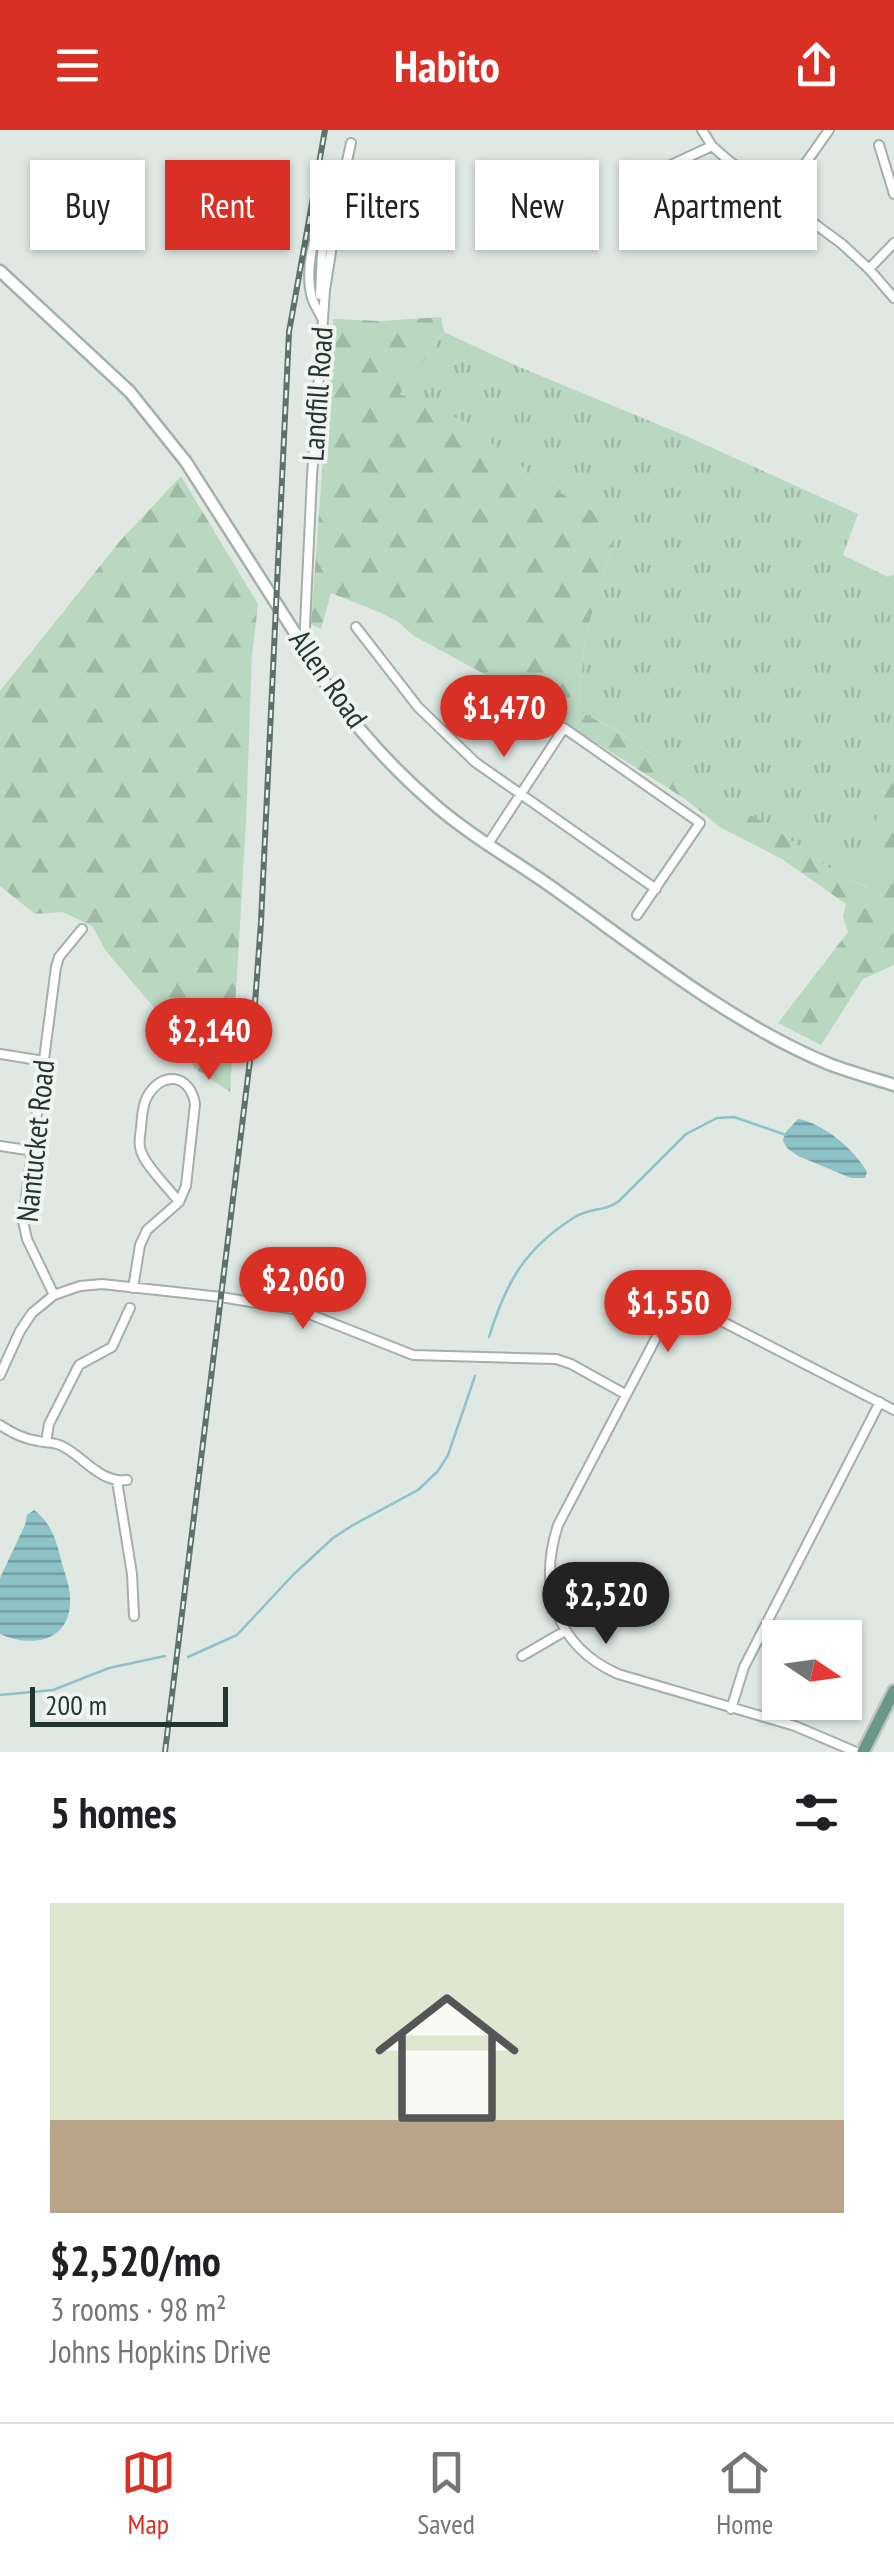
<!DOCTYPE html>
<meta charset="utf-8">
<style>
:root{--surface:#fff;--page:#f6f6f6;--text:#202124;--muted:#757577;--line:#e0e0e0;--accent:#d93025}
body{margin:0;font-family:"PT Sans Narrow",sans-serif;background:var(--page);color:var(--text);height:100vh;display:flex;flex-direction:column;font-size:38px;white-space:nowrap}
*{box-sizing:border-box;margin:0}
p{font-size:32px;color:var(--muted)}
.icon{flex:none;width:55px;height:55px;fill:none;stroke:currentColor;stroke-width:2;stroke-linecap:round;stroke-linejoin:round}
.map{position:relative;height:1622px;overflow:hidden}
.drawer{display:flex;flex-direction:column;background:var(--surface);flex:1}
.drawer>*{flex:none}
.banner{position:absolute;left:30px;top:30px;width:835px;height:90px;display:flex;gap:20px}
.needle{width:65px;rotate:103deg}
.tools{position:absolute;left:762px;top:1490px;display:grid;gap:20px}
.tools a{display:grid;place-items:center;width:100px;height:100px;border-radius:0px;background:var(--surface);box-shadow:0 2px 8px #0004;font-size:50px}
.scale{position:absolute;left:30px;bottom:25px;width:198px;box-sizing:border-box;padding-left:10px;border:5px solid #22362f;border-top:0;font-size:28px;line-height:35px;white-space:nowrap;color:#22362f;-webkit-text-stroke:8px #eff5f1;paint-order:stroke}
.price{position:absolute;translate:-50% -85px;padding:0 22px;border-radius:35px;background:var(--accent);color:#fff;font-size:32px;line-height:65px;filter:drop-shadow(0 2px 5px #0008)}
.price::after{content:'';position:absolute;left:50%;top:60px;width:30px;height:22px;margin-left:-15px;background:inherit;clip-path:polygon(0 0,100% 0,50% 100%)}
.price.active{background:#222;color:#fff}
ul{padding:0;list-style:none}
li{display:grid;align-content:center;gap:20px;height:530px;padding:0 50px}
li+li{border-top:2px solid var(--line)}
li span{display:grid;place-items:center;height:310px;border-radius:0px;color:#555}
li>.icon{margin-inline-start:auto}
span .icon{width:180px;height:180px;fill:#fffc;stroke-width:1}
li b{font-size:42px}
h2{display:flex;justify-content:space-between;align-items:center;height:120px;padding:0 50px;font-size:42px}
.tag{padding:0 35px;border-radius:0px;background:var(--surface);box-shadow:0 2px 8px #0004;font-size:35px;line-height:90px}
.tag.active{background:var(--accent);color:#fff}
header{display:flex;justify-content:space-between;align-items:center;height:130px;padding:0 50px;background:var(--accent);color:#fff;font-size:45px;font-weight:700}
.tab-bar{display:flex;justify-content:space-around;align-items:center;height:140px;border-top:2px solid var(--line);background:var(--surface);font-size:28px;color:var(--muted)}
.tab-bar a{display:grid;justify-items:center;gap:5px}
.tab-bar .active{color:var(--accent)}
.map>svg:first-child{display:block}
.grass{fill:url(#grass-tufts)}
.forest{fill:url(#forest-firs)}
.water{fill:url(#water-rules)}
.lines{fill:none;stroke-linecap:round;stroke-linejoin:round}
.stream{stroke:#8dc2c7;stroke-width:2.5}
.street-casing{stroke:#a3afa9;stroke-width:12}
.secondary-casing{stroke:#a0b2aa;stroke-width:15}
.primary-casing{stroke:#bdc3c1;stroke-width:16}
.street{stroke:#fff;stroke-width:8}
.secondary{stroke:#fff;stroke-width:10}
.primary{stroke:#699888;stroke-width:11}
.rail-casing{stroke:#5c726a;stroke-width:6}
.rail{stroke:#eff5f1;stroke-width:2.5;stroke-dasharray:8;stroke-linecap:butt}
.labels{text-anchor:middle;stroke-width:8;stroke-linejoin:round;paint-order:stroke}
.street-label{font-size:30px;fill:#22362f;stroke:#eff5f1}
</style>
<header><svg class="icon" aria-label="menu" viewBox="0 0 24 24"><path d="M4 6h16M4 12h16M4 18h16"/></svg>Habito<svg class="icon" aria-label="share" viewBox="0 0 24 24"><path d="M12 15V3M7 8l5-5 5 5M5 13v7h14v-7"/></svg></header>
<div class="map">
<svg width="894" height="1622" viewBox="0 0 894 1622">
<defs>
<pattern id="grass-tufts" width="24" height="20" patternUnits="userSpaceOnUse" patternTransform="scale(2.5)"><rect width="24" height="20" fill="#bad7c0"/><path d="M3 7l-1-3M5 7V3M7 7l1-3M15 17l-1-3M17 17v-4M19 17l1-3" fill="none" stroke="#a0b9a5"/></pattern>
<pattern id="forest-firs" width="22" height="20" patternUnits="userSpaceOnUse" patternTransform="scale(2.5)"><rect width="22" height="20" fill="#bad7c0"/><path d="M5 1l3.5 6h-7zM16 11l3.5 6h-7z" fill="#a0b9a5"/></pattern>
<pattern id="water-rules" width="6" height="5" patternUnits="userSpaceOnUse" patternTransform="scale(2.5)"><rect width="6" height="5" fill="#8dc2c7"/><path d="M0 2.5h6" fill="none" stroke="#739ea2"/></pattern>
</defs>
<rect width="100%" height="100%" fill="#dfe8e3"/>
<path class="grass" d="M444,202L517,236L686,306L858,384L843,425L888,447L894,444V645L886,646L873,744L869,758L840,746L771,696L724,671L607,595L574,579L579,571L585,507L618,396L542,352L400,263Z"/>
<path class="forest" d="M441,187L444,202L400,264L460,289L542,352L618,396L585,507L579,571L575,579L608,596L724,671L771,696L840,746L868,758L873,744L878,668L886,645H894V835L863,849L821,915L778,893L848,802L843,787L846,774L782,729L720,697L685,669L510,558L414,506L397,491L379,482L331,463L321,499L311,494L333,189L381,191Z
M181,346L258,474L252,525L246,691L230,962L194,938L180,908L106,821L92,796L63,782L35,784L0,756V561L120,411Z"/>
<path class="water" d="M798,989C823,993 855,1020 867,1042L865,1048H851L798,1026L787,1018L783,1011L785,1003Z
M34,1380C52,1393 57,1413 62,1434C66,1446 71,1460 70,1473C69,1512 30,1518 0,1504V1448L25,1395L27,1385Z"/>
<g class="lines">
<path class="stream" d="M489,1207C506,1152 525,1118 575,1087C592,1077 605,1082 619,1071L686,1004L717,988L734,987L786,1005
M188,1527L237,1505L293,1445L333,1408L353,1395L418,1360L438,1341L448,1325L475,1246
M0,1565L53,1560L109,1538L165,1526"/>
<g class="street-casing">
<path id="street" d="M702,0L712,16L728,30L842,114L869,139L894,168
M879,15L894,64
M637,65L644,50L660,40L712,16
M781,68L829,0
M869,139L894,113
M320,165L322,123L335,66
M323,190C320,183 314,175 312,168C301,128 324,78 341,43
M356,497L418,577L475,632L656,759
M304,517L312,346L325,160L341,58L351,13
M488,714L564,598L700,693L637,785
M0,924L44,931
M0,1016L34,1021
M640,1157L651,1156L661,1160L894,1280
M133,1158L140,1115L147,1100L179,1072L186,1056L195,974C190,944 162,940 147,967C142,976 142,988 141,998C140,1006 138,1014 141,1021C146,1037 169,1058 179,1072
M54,1165L27,1109L23,1091L56,837L59,827L82,799
M677,1168L558,1395C538,1457 555,1516 618,1544L795,1596L856,1622
M0,1245L20,1201L32,1183L54,1165L80,1156L102,1154L221,1167L299,1180L413,1225L556,1229L571,1234L625,1264
M0,1295C12,1303 23,1309 38,1311C47,1313 54,1312 62,1316C83,1326 101,1354 127,1350
M46,1312L49,1294L79,1235L112,1217L130,1178
M117,1351L132,1444L134,1486
M522,1526L565,1501
M731,1579L744,1537L880,1272"/>
</g>
<g class="secondary-casing">
<path id="secondary" d="M0,141L130,262L186,332L304,517C334,575 386,633 435,675C473,708 519,733 560,763C643,822 734,895 829,934C850,942 872,948 894,955"/>
</g>
<g class="primary-casing">
<path id="primary" d="M863,1622L894,1561"/>
</g>
<use href="#street" class="street"/>
<use href="#secondary" class="secondary"/>
<use href="#primary" class="primary"/>
<g class="rail-casing">
<path id="rail" d="M165,1622L252,914L261,792L289,202L325,0"/>
</g>
<use href="#rail" class="rail"/>
</g>
<g class="labels">
<g class="street-label">
<text transform="translate(318 264) rotate(-86)" y="10">Landfill Road</text>
<text transform="translate(328 549) rotate(55)" y="10">Allen Road</text>
<text transform="translate(36 1011) rotate(-84)" y="10">Nantucket Road</text>
</g>
</g>
</svg>
<div class="tools">
<a><svg class="needle" viewBox="-14 -14 28 28"><path d="M0-13l5 13h-10z" fill="#e53935"/><path d="M0 13l5-13h-10z" fill="#757577"/></svg></a>
</div>
<div class="scale">200 m</div>
<b class="price" style="left:504px;top:630px">$1,470</b>
<b class="price" style="left:209px;top:953px">$2,140</b>
<b class="price" style="left:303px;top:1202px">$2,060</b>
<b class="price" style="left:668px;top:1225px">$1,550</b>
<b class="price active" style="left:606px;top:1517px">$2,520</b>
<div class="banner">
<a class="tag">Buy</a>
<a class="tag active">Rent</a>
<a class="tag">Filters</a>
<a class="tag">New</a>
<a class="tag">Apartment</a>
</div>
</div>
<section class="drawer">
<h2>5 homes<svg class="icon" aria-label="filters" viewBox="0 0 24 24"><path d="M4 7h16M4 17h16"/><circle cx="9" cy="7" r="2"/><circle cx="15" cy="17" r="2"/></svg></h2>
<ul>
<li><span style="background:linear-gradient(#dfe7d0 70%,#b9a48a 0)"><svg class="icon" aria-label="home" viewBox="0 0 24 24"><path d="M3 11l9-7 9 7M6 9v11h12V9"/></svg></span><div><b>$2,520/mo</b><p>3 rooms · 98 m²</p><p>Johns Hopkins Drive</p></div></li>
</ul>
</section>
<nav class="tab-bar">
<a class="active"><svg class="icon" aria-label="map" viewBox="0 0 24 24"><path d="M3 6l6-2 6 2 6-2v14l-6 2-6-2-6 2zM9 4v14M15 6v14"/></svg>Map</a>
<a><svg class="icon" aria-label="saved" viewBox="0 0 24 24"><path d="M7 4h10v16l-5-4-5 4z"/></svg>Saved</a>
<a><svg class="icon" aria-label="home" viewBox="0 0 24 24"><path d="M3 11l9-7 9 7M6 9v11h12V9"/></svg>Home</a>
</nav>
